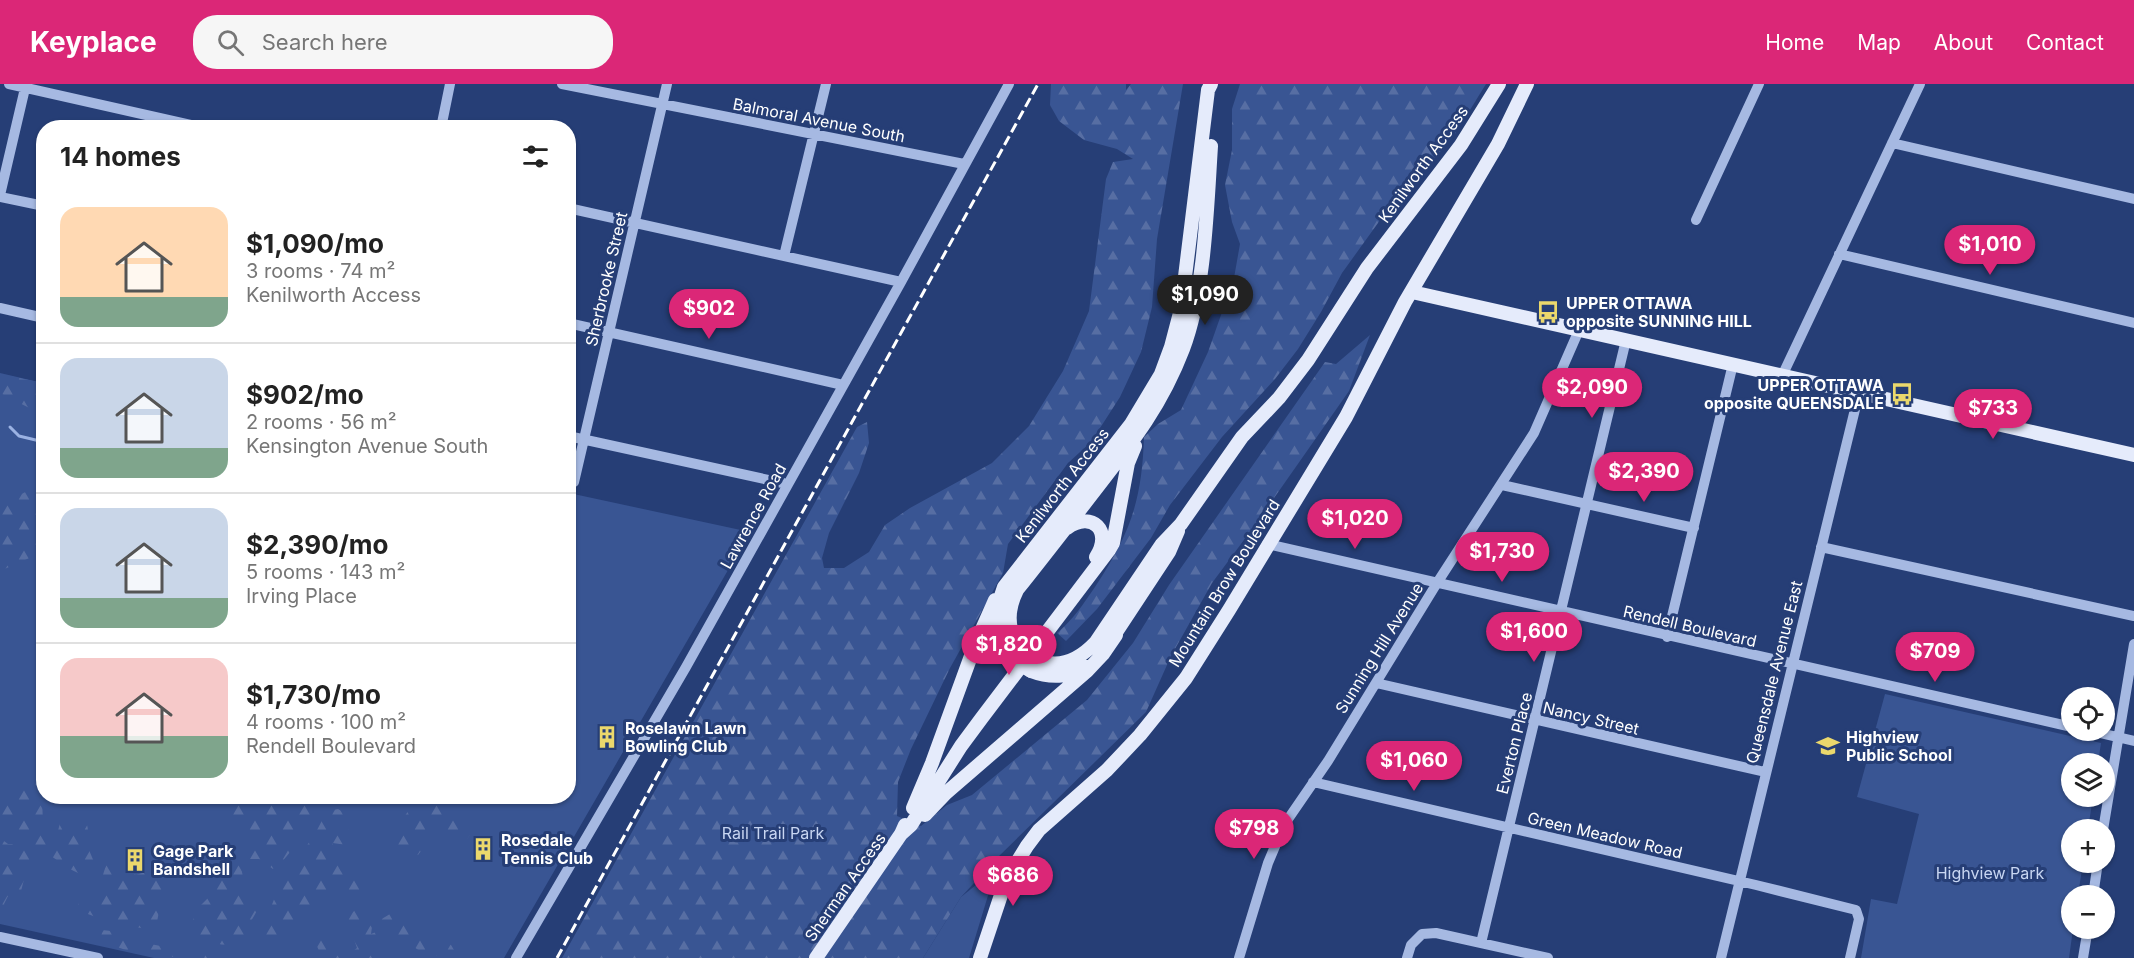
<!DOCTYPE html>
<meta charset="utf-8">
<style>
:root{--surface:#fff;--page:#f6f6f6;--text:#222;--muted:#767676;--line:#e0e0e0;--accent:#db2777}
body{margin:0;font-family:Inter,sans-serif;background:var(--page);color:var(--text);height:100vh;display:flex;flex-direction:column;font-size:22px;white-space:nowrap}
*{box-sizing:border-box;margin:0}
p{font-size:20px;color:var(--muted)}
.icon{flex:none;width:33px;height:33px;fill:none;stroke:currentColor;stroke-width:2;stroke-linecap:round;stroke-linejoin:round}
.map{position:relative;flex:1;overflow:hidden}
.side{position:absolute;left:36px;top:36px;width:540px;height:684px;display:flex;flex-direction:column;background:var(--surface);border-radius:24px;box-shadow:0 2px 4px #0004}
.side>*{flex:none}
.buttons{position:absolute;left:2061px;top:603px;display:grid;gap:12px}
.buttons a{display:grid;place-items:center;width:54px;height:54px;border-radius:50%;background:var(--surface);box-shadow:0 2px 4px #0004;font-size:30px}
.price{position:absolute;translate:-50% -51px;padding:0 14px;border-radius:21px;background:var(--accent);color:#fff;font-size:20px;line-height:39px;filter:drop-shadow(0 2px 3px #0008)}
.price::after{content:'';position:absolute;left:50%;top:36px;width:18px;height:14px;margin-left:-9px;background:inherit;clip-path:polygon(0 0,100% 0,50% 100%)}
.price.active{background:#222;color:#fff}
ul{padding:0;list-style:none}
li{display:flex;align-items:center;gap:18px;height:150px;padding:0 24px}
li+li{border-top:2px solid var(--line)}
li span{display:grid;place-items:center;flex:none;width:168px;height:120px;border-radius:18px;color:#555}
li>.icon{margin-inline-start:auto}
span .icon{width:72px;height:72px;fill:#fffc;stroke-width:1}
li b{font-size:26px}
h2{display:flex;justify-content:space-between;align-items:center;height:72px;padding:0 24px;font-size:26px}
header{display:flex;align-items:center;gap:36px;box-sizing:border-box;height:84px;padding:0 30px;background:var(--accent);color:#fff}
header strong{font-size:28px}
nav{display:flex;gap:33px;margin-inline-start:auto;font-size:21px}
.search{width:420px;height:54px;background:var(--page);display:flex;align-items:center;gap:15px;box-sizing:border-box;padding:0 21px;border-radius:24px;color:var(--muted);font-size:22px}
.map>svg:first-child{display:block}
.green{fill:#395593}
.forest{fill:url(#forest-firs)}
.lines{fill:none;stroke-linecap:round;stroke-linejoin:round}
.stream{stroke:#9bb2e3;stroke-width:3}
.minor{stroke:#a6b9e2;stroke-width:10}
.major{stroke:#e5ebfb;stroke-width:14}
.rail{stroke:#fff;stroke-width:3;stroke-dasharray:10 4.5;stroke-linecap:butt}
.major-bridge{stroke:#e5ebfb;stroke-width:14}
.labels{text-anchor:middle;stroke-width:6;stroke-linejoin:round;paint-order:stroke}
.street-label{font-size:16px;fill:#fff;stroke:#263e76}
.poi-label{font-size:16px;font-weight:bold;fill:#fff;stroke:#263e76;text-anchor:start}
.park-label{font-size:16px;fill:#c8d6f2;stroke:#263e76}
</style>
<header>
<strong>Keyplace</strong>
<div class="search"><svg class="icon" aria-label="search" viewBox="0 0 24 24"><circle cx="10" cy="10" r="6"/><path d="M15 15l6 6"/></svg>Search here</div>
<nav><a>Home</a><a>Map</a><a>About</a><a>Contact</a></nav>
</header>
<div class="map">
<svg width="2134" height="874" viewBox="0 0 2134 874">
<defs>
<pattern id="forest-firs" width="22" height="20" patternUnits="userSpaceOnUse" patternTransform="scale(1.5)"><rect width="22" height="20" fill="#395593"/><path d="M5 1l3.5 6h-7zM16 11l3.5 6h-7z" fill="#576ea3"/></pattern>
</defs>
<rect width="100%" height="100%" fill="#263e76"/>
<path class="green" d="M0,289L43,299L44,712H568L569,409L750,448L504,874H154L0,840Z
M1885,610L2101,659L2098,679L2072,680V712L2093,713L2088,745L2072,746V778L2083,779L2078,811L2072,812V844L2073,845L2069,874H1861L1871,815L1897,820L1919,730L1857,713Z
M986,793L990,805L969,874H923L961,813Z"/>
<path class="forest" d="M1051,0H1126V6L1131,0H1183L1157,155L1152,223L1141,268L1120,313L1091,358L1068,379L1008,460L1003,489L950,584L911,665L898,698L897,732L921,742L947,721L972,711L1087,616L1133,559L1169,501L1325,278L1336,280L1370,251L1349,307L1258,437L1212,499L1171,572L1146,628L998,773L961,813L923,874H562L857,343L867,338L869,359L859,389L829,449L822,474L824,484H844L869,468L885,441L910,424L992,379L1029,342L1063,287L1089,227L1106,95L1113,78L1133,75L1117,65L1084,56L1059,37L1050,21Z
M1240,0H1486L1455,50L1429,81L1396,114L1342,189L1321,228L1298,265L1275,295L1222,353L1170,421L1151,454L1097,525L1066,557L1057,549C1073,536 1084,519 1095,503C1130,450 1142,417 1144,353L1158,340L1181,326L1208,268L1234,194L1240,160L1232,138L1225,101L1232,66V25Z
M0,290L43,299V331L0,309Z
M43,399V468L0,487V421Z
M30,694L41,699C45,723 38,731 50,754H56L62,732C84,728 92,738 86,759L97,785L89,792C73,789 64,781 51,772L40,781L27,784L21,807L10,808L4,820L6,827L3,833L0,832V754L8,760H13L15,753L6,737L0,735V707L7,711H13L16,698Z
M455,712L445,732C459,732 465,739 470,751L466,756L454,759L435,748L418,771L405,772L395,762L393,749L418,713Z
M288,713L293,714L295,713H320C313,733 291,774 273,785L259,775H248L241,783L243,793L242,808L252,809L261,806C263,818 257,827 251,837C249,843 246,850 242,854C228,870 202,854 189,845L199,823L213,809L228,784L252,763V758L238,746L209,713Z
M338,725L349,731V752L346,761L333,759L332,768L341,787C361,788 362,789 369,808L360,813L331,804L289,852L271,856L260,852L278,805L316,748L327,727Z
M115,774L127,786L136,791C149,786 154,787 165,795L157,838L150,846L104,836L77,826L79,817L96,813L107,778Z
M359,823H368L374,828L371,850L376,848L380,836L390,830L451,861L454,866L452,870L434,872L420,867L400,854L381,857L370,861L374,874H322L314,855L315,842L322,843L347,868L353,867L357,864L354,855L344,845V835Z
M102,846L111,847L140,858L222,874C195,874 119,874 101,853Z"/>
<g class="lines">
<path class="stream" d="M10,343L19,352L44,358"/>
<path class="minor" d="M9,0L204,44
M562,0L964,80
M441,44L450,0
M1892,59L2134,115
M0,111L26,0
M0,113L44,122
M568,124L901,198
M1696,136L1759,0
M1839,170L2134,239
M784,172L826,0
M0,224L44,234
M568,239L843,301
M1782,292L1920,0
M568,352L787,400
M574,398L667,0
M1502,401L1694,444
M1267,460L2072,643
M1821,463L2134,532
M1667,553L1733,280
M1376,599L1765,688
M2087,646L2134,657
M1313,698L1756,801L1856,826L1859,835L1850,874
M2103,746L2134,560
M2093,812L2098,778
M0,853L98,874
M1481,859L1626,256
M516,874L686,583L901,198L1009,0
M1239,874L1268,779L1284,741L1328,677L1437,499L1534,349L1579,246
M1407,874L1411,861L1422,850L1436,849L1548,874
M1721,874L1859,309
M2083,874L2088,844"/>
<path class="major" d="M1412,208L2134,371
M1067,444C1092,426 1113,447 1096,473
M1111,556L1169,468L1178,447
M1018,561C1006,543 1008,524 1017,506C1045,471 1072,436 1099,401C1134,356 1162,320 1183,265C1205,207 1207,124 1211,62
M1009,570C995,548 995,527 1004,503L1131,340L1161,290L1171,263L1181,225L1208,6L1211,0
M1036,575C1059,586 1080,575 1096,558L1162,460L1181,440L1242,353L1279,314L1308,276L1367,184L1461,61L1499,0
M1031,587C1049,594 1070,594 1086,583
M913,724L932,679L975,561L995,516
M925,731L946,709L1087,587L1103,570L1116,551
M901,750L911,741L961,662L981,635L1109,466L1113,459L1128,379L1135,362
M816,874L901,750L905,741
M980,874L1006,796L1027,762L1039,746L1107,686L1140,651L1186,594L1229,526L1346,333L1405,218L1498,60L1527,0"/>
<path class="rail" d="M557,874L1038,0"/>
<path class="major-bridge" d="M1018,561L1026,569L1036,575
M1009,570L1019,580L1031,587"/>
</g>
<defs>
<g id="bus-bare" transform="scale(1.8)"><path d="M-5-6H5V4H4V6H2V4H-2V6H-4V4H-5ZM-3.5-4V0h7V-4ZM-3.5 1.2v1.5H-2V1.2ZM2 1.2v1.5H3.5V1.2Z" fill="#ebd86c" stroke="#263e76" stroke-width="2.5" paint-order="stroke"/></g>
<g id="building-bare" transform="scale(1.8)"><path d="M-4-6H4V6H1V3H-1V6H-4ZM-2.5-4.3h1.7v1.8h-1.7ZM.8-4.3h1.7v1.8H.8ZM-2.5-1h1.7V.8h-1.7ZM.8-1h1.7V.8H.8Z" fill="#ebd86c" stroke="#263e76" stroke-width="2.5" paint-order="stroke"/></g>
<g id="school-bare" transform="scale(1.8)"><path d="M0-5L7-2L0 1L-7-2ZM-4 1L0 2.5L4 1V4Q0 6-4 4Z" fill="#ebd86c" stroke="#263e76" stroke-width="2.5" paint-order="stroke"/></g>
</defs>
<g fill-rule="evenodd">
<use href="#bus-bare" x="1548" y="228"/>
<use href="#bus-bare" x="1902" y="310"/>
<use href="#building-bare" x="607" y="653"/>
<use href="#school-bare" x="1828" y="662"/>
<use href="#building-bare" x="483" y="765"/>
<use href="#building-bare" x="135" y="776"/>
</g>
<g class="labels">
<g class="street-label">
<text transform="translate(819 36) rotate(11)" y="6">Balmoral Avenue South</text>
<text transform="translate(1423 80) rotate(-54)" y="6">Kenilworth Access</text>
<text transform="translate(606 195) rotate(-77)" y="6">Sherbrooke Street</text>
<text transform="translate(1062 401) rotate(-52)" y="6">Kenilworth Access</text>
<text transform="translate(753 432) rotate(-61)" y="6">Lawrence Road</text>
<text transform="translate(1224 499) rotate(-58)" y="6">Mountain Brow Boulevard</text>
<text transform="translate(1690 542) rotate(13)" y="6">Rendell Boulevard</text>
<text transform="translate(1379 564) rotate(-58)" y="6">Sunning Hill Avenue</text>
<text transform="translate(1774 588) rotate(-76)" y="6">Queensdale Avenue East</text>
<text transform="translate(1591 634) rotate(13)" y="6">Nancy Street</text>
<text transform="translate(1514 659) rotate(-76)" y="6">Everton Place</text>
<text transform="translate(1605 751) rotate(13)" y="6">Green Meadow Road</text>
<text transform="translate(845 803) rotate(-55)" y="6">Sherman Access</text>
</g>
<g class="poi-label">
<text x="1566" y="225">UPPER OTTAWA<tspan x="1566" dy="18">opposite SUNNING HILL</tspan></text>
<text x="1884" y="307" text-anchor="end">UPPER OTTAWA<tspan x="1884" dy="18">opposite QUEENSDALE</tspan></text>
<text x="625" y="650">Roselawn Lawn<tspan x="625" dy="18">Bowling Club</tspan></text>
<text x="1846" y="659">Highview<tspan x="1846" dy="18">Public School</tspan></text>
<text x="501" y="762">Rosedale<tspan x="501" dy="18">Tennis Club</tspan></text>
<text x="153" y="773">Gage Park<tspan x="153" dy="18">Bandshell</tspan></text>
</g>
<g class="park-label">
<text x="773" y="755">Rail Trail Park</text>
<text x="1990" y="795">Highview Park</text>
</g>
</g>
</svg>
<div class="buttons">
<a><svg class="icon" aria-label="locate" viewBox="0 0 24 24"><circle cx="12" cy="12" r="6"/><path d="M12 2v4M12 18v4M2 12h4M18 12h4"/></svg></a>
<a><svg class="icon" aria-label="layers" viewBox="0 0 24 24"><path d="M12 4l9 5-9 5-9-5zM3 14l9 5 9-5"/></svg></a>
<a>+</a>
<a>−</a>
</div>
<b class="price" style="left:1990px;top:192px">$1,010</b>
<b class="price active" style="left:1205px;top:242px">$1,090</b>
<b class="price" style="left:709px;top:256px">$902</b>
<b class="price" style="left:1592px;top:335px">$2,090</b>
<b class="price" style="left:1993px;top:356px">$733</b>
<b class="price" style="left:1644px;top:419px">$2,390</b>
<b class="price" style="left:1355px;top:466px">$1,020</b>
<b class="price" style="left:1502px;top:499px">$1,730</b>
<b class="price" style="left:1534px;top:579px">$1,600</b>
<b class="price" style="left:1009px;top:592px">$1,820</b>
<b class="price" style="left:1935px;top:599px">$709</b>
<b class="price" style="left:1414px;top:708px">$1,060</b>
<b class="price" style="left:1254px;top:776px">$798</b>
<b class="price" style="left:1013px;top:823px">$686</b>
<section class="side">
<h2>14 homes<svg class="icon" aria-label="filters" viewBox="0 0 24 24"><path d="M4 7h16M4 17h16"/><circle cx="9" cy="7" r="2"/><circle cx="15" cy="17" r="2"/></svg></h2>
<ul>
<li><span style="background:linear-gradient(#ffd9b3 75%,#7fa58c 0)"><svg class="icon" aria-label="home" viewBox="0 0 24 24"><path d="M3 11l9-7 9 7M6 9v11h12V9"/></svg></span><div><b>$1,090/mo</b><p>3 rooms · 74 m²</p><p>Kenilworth Access</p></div></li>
<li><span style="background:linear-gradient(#c9d6e8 75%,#7fa58c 0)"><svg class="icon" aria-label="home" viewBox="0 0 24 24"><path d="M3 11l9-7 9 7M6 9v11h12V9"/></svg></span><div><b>$902/mo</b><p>2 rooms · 56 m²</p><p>Kensington Avenue South</p></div></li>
<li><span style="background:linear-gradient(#c9d6e8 75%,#7fa58c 0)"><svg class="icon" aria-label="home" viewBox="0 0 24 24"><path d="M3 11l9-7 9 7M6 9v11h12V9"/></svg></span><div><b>$2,390/mo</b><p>5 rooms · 143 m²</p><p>Irving Place</p></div></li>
<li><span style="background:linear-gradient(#f6c9c9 65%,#7fa58c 0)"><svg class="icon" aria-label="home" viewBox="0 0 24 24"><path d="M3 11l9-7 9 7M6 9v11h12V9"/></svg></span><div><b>$1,730/mo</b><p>4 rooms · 100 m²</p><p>Rendell Boulevard</p></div></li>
</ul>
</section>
</div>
